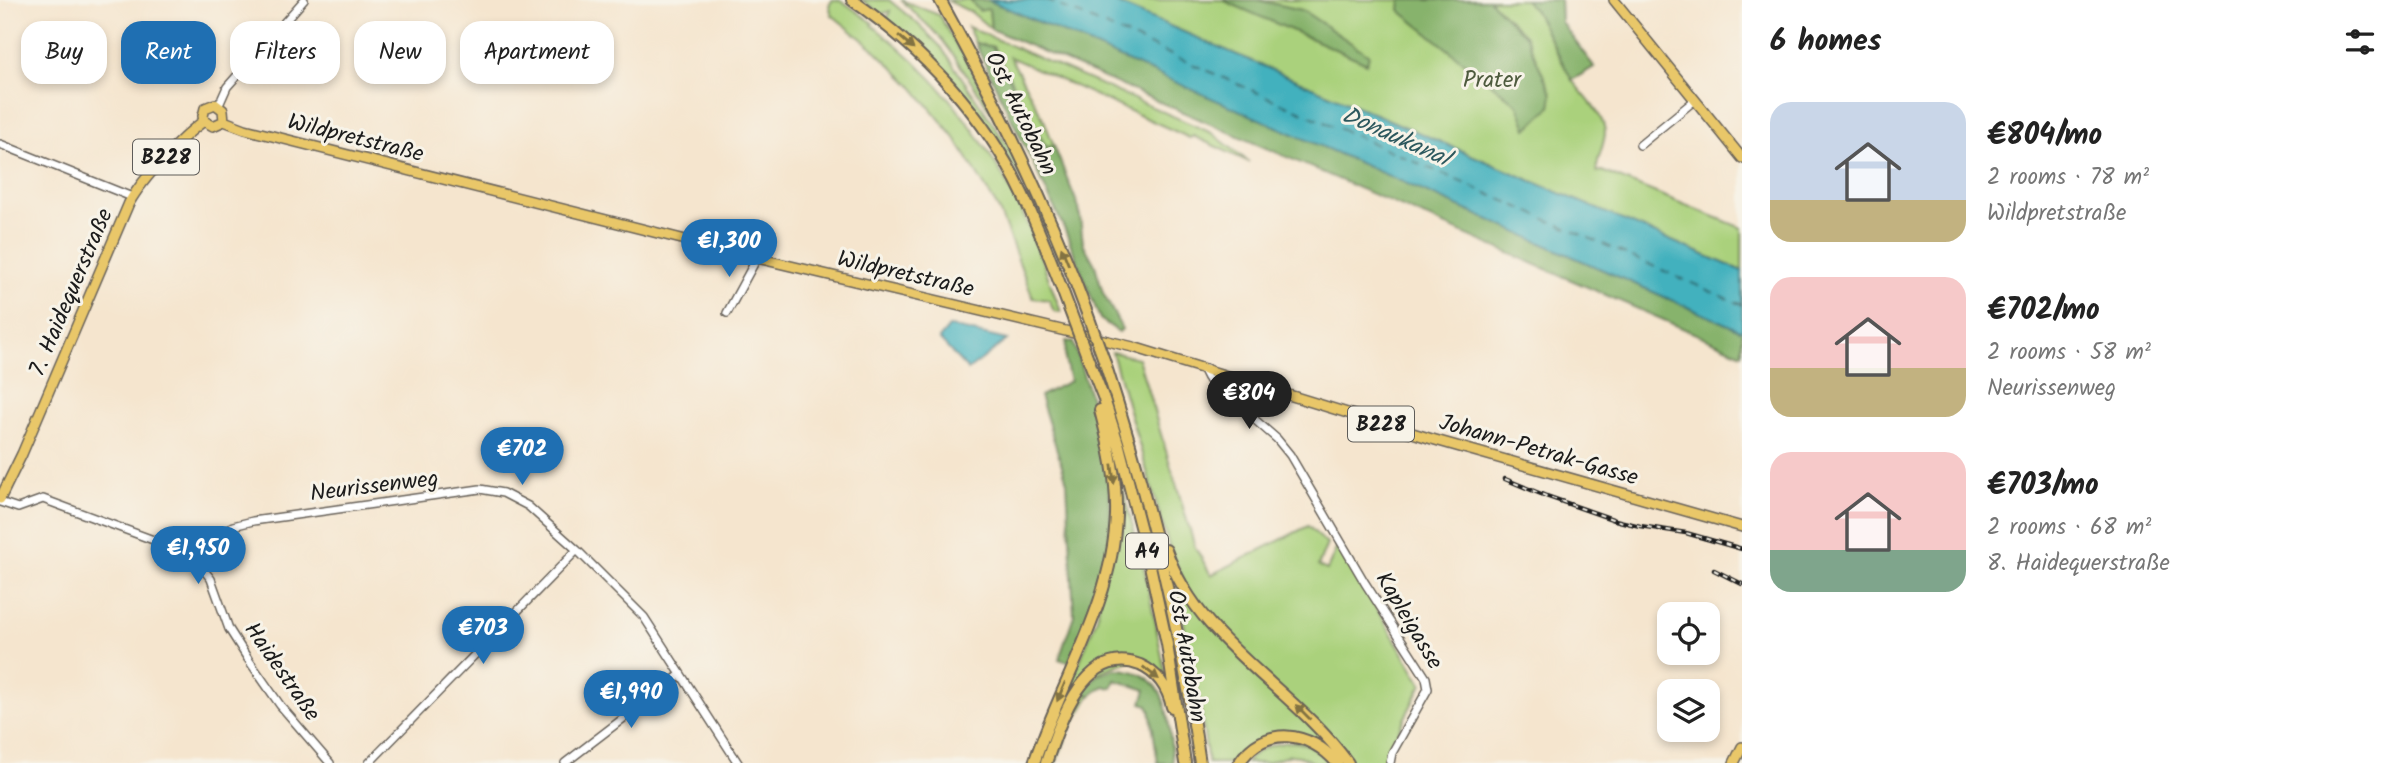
<!DOCTYPE html>
<meta charset="utf-8">
<style>
:root{--surface:#fff;--page:#f6f6f6;--text:#222;--muted:#767676;--accent:#1f6fb2}
body{margin:0;font-family:Kalam,sans-serif;background:var(--page);color:var(--text);height:100vh;display:flex;flex-direction:column;font-size:26px;white-space:nowrap}
*{box-sizing:border-box;margin:0}
p{font-size:23px;color:var(--muted)}
.icon{flex:none;width:38px;height:38px;fill:none;stroke:currentColor;stroke-width:2;stroke-linecap:round;stroke-linejoin:round}
.map{position:relative;flex:1;overflow:hidden}
.panel{display:flex;flex-direction:column;background:var(--surface);width:665px}
.panel>*{flex:none}
.banner{position:absolute;left:21px;top:21px;width:665px;height:63px;display:flex;gap:14px}
.buttons{position:absolute;left:1657px;top:602px;display:grid;gap:14px}
.buttons a{display:grid;place-items:center;width:63px;height:63px;border-radius:14px;background:var(--surface);box-shadow:0 4px 10px #0003;font-size:35px}
.price{position:absolute;translate:-50% -60px;padding:0 16px;border-radius:24px;background:var(--accent);color:#fff;font-size:23px;line-height:46px;filter:drop-shadow(0 2px 4px #0008)}
.price::after{content:'';position:absolute;left:50%;top:42px;width:21px;height:16px;margin-left:-10px;background:inherit;clip-path:polygon(0 0,100% 0,50% 100%)}
.price.current{background:#222;color:#fff}
ul{padding:0;list-style:none}
li{display:flex;align-items:center;gap:21px;height:175px;padding:0 28px}
li span{display:grid;place-items:center;flex:none;width:196px;height:140px;border-radius:21px;color:#555}
li>.icon{margin-inline-start:auto}
span .icon{width:84px;height:84px;fill:#fffc;stroke-width:1}
li b{font-size:30px}
h2{display:flex;justify-content:space-between;align-items:center;height:84px;padding:0 28px;font-size:30px}
.pill{padding:0 24px;border-radius:21px;background:var(--surface);box-shadow:0 4px 10px #0003;font-size:24px;line-height:63px}
.pill.current{background:var(--accent);color:#fff}
main{display:flex;flex:1;min-height:0}
.map>svg:first-child{display:block}
.green{fill:#aad17c;stroke:#63764c;stroke-width:2}
.forest{fill:#87b36c;stroke:#526844;stroke-width:2}
.water{fill:#43b1be;stroke:#30666d;stroke-width:2}
.lines{fill:none;stroke-linecap:round;stroke-linejoin:round}
.ferry{stroke:#2c585d;stroke-width:2;stroke-dasharray:9 7;stroke-linecap:butt}
.minor-casing{stroke:#68625a;stroke-width:10}
.major-casing{stroke:#68625a;stroke-width:12}
.highway-casing{stroke:#68625a;stroke-width:14}
.minor{stroke:#fff;stroke-width:7}
.major{stroke:#e9c769;stroke-width:9}
.highway{stroke:#e9c769;stroke-width:10}
.rail-casing{stroke:#1c1c1c;stroke-width:4.5}
.rail{stroke:#f7f3e8;stroke-width:2;stroke-dasharray:5;stroke-linecap:butt}
.highway-bridge-casing{stroke:#68625a;stroke-width:14;stroke-linecap:butt}
.highway-bridge{stroke:#e9c769;stroke-width:10}
.oneway{fill:#827242}
.labels{text-anchor:middle;stroke-width:6;stroke-linejoin:round;paint-order:stroke}
.shield{fill:#f7f3e8;stroke:#5e5c59;stroke-width:2}
.shield-label{font-size:21px;font-weight:bold;fill:#1c1c1c}
.park-label{font-size:23px;fill:#4e5b3e;stroke:#f7f3e8}
.street-label{font-size:23px;fill:#1c1c1c;stroke:#f7f3e8}
.water-label{font-size:24px;font-style:italic;fill:#2c585d;stroke:#f7f3e8}
</style>
<main>
<div class="map">
<svg width="1742" height="763" viewBox="0 0 1742 763">
<rect width="100%" height="100%" fill="#f7f3e8"/>
<filter id="ink" filterUnits="userSpaceOnUse"><feTurbulence type="fractalNoise" baseFrequency=".0143" numOctaves="2"/><feDisplacementMap in="SourceGraphic" scale="14" xChannelSelector="R" yChannelSelector="G"/><feConvolveMatrix kernelMatrix="1 2 1 2 8 2 1 2 1" color-interpolation-filters="sRGB"/></filter>
<filter id="wash" filterUnits="userSpaceOnUse"><feTurbulence type="fractalNoise" baseFrequency=".00686" numOctaves="4" result="noise"/><feDisplacementMap in="SourceGraphic" scale="28" xChannelSelector="R" yChannelSelector="G"/><feGaussianBlur stdDeviation="1.57" result="paint"/><feColorMatrix in="noise" values="0 0 0 0 0 0 0 0 0 0 0 0 0 0 0 0 0 1.4 0 .05"/><feComposite in="paint" operator="in"/></filter>
<g filter="url(#wash)">
<rect width="100%" height="100%" fill="#f5e5ce"/>
<path class="green" d="M832,0L842,1L873,23L872,25C933,71 982,134 1017,202C1035,236 1047,276 1061,312L1054,311L1049,300L1033,298L998,208L955,138L913,87L874,49L832,15L829,6Z
M861,0H889L917,23L941,47L1014,155L1050,234L1068,285C1053,251 1040,216 1022,183C988,119 942,66 887,19L890,11L882,14Z
M901,0L939,15L960,51H962L999,124L952,53L938,35Z
M946,0H970L972,4L989,8L991,29L971,12Z
M1109,0H1560L1561,22L1594,67L1572,80C1582,94 1605,115 1605,133C1604,148 1596,158 1597,172L1602,171L1742,228V271Z
M968,27L1212,133L1249,162L1193,136L1190,138L1010,57L1044,120L1054,146L1046,148L993,47L975,43Z
M1112,352L1138,358L1195,547L1211,575L1308,526L1327,544L1318,566L1327,570L1338,545L1422,684L1386,755V763H1352L1227,639L1189,593L1170,550Z
M1119,475L1145,572L1166,677L1164,679L1131,660L1081,679L1043,763H1039L1097,618Z
M1176,585L1316,728L1332,753L1277,734L1235,763H1208L1199,697Z
M1082,690L1090,696L1070,729L1056,763H1051L1067,717Z
M1293,742L1309,745L1331,763H1315L1299,756L1290,755L1267,763H1246C1257,747 1275,743 1293,742Z"/>
<path class="forest" d="M970,0H988L1742,331V354L991,29L989,9L979,11Z
M1222,0H1257L1302,10L1369,55L1367,63Z
M1401,0H1489L1526,36L1552,95L1550,107L1527,129L1518,105L1400,11Z
M1525,0H1560L1561,22L1594,67L1572,80L1535,11Z
M975,43L993,47L1046,147L1054,146L1079,208L1083,243L1095,265L1103,293L1122,329L1119,332L1100,319L1065,230Z
M1066,341L1073,342C1101,429 1127,501 1098,593C1090,616 1078,639 1069,662L1059,659L1074,615L1067,482L1040,396L1070,381L1065,360Z
M1116,669C1173,671 1167,719 1173,763H1158L1150,709L1148,705L1142,703L1146,690L1115,680L1112,688L1104,686L1090,696L1082,690L1098,675Z"/>
<path class="water" d="M988,0H1109L1742,271V331Z
M949,327H951L1007,340L968,370L939,339Z"/>
<g class="lines">
<path class="ferry" d="M1046,0L1742,305"/>
</g>
</g>
<g filter="url(#ink)">
<g class="lines">
<g class="minor-casing">
<path id="minor" d="M219,105L227,87L304,0
M0,144L132,197
M1640,145L1695,100
M727,313L757,258
M1206,368L1204,372L1207,378L1277,439L1290,455L1365,583L1426,678L1428,689L1392,753L1390,763
M0,502L18,508L43,499L191,554L211,579L229,629L248,659L280,705L330,763
M191,554L233,526L253,521L480,489L503,493L528,506L577,550L644,617L738,763
M369,763L577,550
M565,763L680,675"/>
</g>
<g class="major-casing">
<path id="major" d="M1614,0L1742,158
M204,121L203,116L205,108L215,104L223,110L224,121
M204,121L213,126L224,121
M224,121L245,129L757,258L1133,347L1432,439L1742,527
M0,499L22,454L129,203C143,178 181,137 204,121
M1734,763L1742,747"/>
</g>
<g class="highway-casing">
<path id="highway" d="M852,0C923,49 986,116 1023,195C1040,232 1055,270 1069,308
M940,0C996,101 1047,204 1087,313
M1087,356L1104,399L1119,446L1149,561L1167,644L1185,763
M1104,360C1147,492 1180,625 1200,763
M1166,550C1198,643 1293,687 1348,763
M1034,763C1061,681 1113,603 1116,515C1117,479 1109,445 1100,410
M1046,763C1059,725 1084,643 1140,665C1158,673 1168,689 1172,707
M1239,763C1265,724 1310,731 1337,763"/>
</g>
<use href="#minor" class="minor"/>
<use href="#major" class="major"/>
<use href="#highway" class="highway"/>
<g class="rail-casing">
<path id="rail" d="M1505,479L1546,496L1615,520L1640,526L1686,533L1742,549
M1714,570L1742,584"/>
</g>
<use href="#rail" class="rail"/>
<g class="highway-bridge-casing">
<path id="highway-bridge" d="M1069,308L1087,356
M1087,313L1104,360"/>
</g>
<use href="#highway-bridge" class="highway-bridge"/>
</g>
<defs><path id="oneway-solid" d="M-6-.8H1V-3.2L6.5 0L1 3.2V.8H-6Z" transform="scale(1.75)"/></defs>
<g class="oneway">
<use href="#oneway-solid" transform="translate(906 42) rotate(41)"/>
<use href="#oneway-solid" transform="translate(1065 256) rotate(-112)"/>
<use href="#oneway-solid" transform="translate(1113 474) rotate(83)"/>
<use href="#oneway-solid" transform="translate(1151 673) rotate(38)"/>
<use href="#oneway-solid" transform="translate(1061 692) rotate(113)"/>
<use href="#oneway-solid" transform="translate(1303 712) rotate(-135)"/>
</g>
</g>
<g class="labels">
<g class="shield">
<rect x="133" y="139.5" width="66" height="35" rx="5"/>
<rect x="1348" y="406.5" width="66" height="35" rx="5"/>
<rect x="1126" y="533.5" width="42" height="35" rx="5"/>
</g>
<g class="shield-label">
<text x="166" y="164">B228</text>
<text x="1381" y="431">B228</text>
<text x="1147" y="558">A4</text>
</g>
<g class="park-label">
<text x="1492" y="87">Prater</text>
</g>
<g class="street-label">
<text transform="translate(1022 113) rotate(64)" y="8">Ost Autobahn</text>
<text transform="translate(356 137) rotate(14)" y="8">Wildpretstraße</text>
<text transform="translate(906 273) rotate(13)" y="8">Wildpretstraße</text>
<text transform="translate(70 292) rotate(-67)" y="8">7. Haidequerstraße</text>
<text transform="translate(1539 449) rotate(16)" y="8">Johann-Petrak-Gasse</text>
<text transform="translate(374 485) rotate(-7)" y="8">Neurissenweg</text>
<text transform="translate(1410 620) rotate(59)" y="8">Kapleigasse</text>
<text transform="translate(1188 656) rotate(80)" y="8">Ost Autobahn</text>
<text transform="translate(283 671) rotate(55)" y="8">Haidestraße</text>
</g>
<g class="water-label">
<text transform="translate(1396 136) rotate(24)" y="8">Donaukanal</text>
</g>
</g>
</svg>
<div class="buttons">
<a><svg class="icon" aria-label="locate" viewBox="0 0 24 24"><circle cx="12" cy="12" r="6"/><path d="M12 2v4M12 18v4M2 12h4M18 12h4"/></svg></a>
<a><svg class="icon" aria-label="layers" viewBox="0 0 24 24"><path d="M12 4l9 5-9 5-9-5zM3 14l9 5 9-5"/></svg></a>
</div>
<b class="price" style="left:729px;top:279px">€1,300</b>
<b class="price current" style="left:1249px;top:431px">€804</b>
<b class="price" style="left:522px;top:487px">€702</b>
<b class="price" style="left:198px;top:586px">€1,950</b>
<b class="price" style="left:483px;top:666px">€703</b>
<b class="price" style="left:631px;top:730px">€1,990</b>
<div class="banner">
<a class="pill">Buy</a>
<a class="pill current">Rent</a>
<a class="pill">Filters</a>
<a class="pill">New</a>
<a class="pill">Apartment</a>
</div>
</div>
<section class="panel">
<h2>6 homes<svg class="icon" aria-label="filters" viewBox="0 0 24 24"><path d="M4 7h16M4 17h16"/><circle cx="9" cy="7" r="2"/><circle cx="15" cy="17" r="2"/></svg></h2>
<ul>
<li><span style="background:linear-gradient(#c9d6e8 70%,#c2b280 0)"><svg class="icon" aria-label="home" viewBox="0 0 24 24"><path d="M3 11l9-7 9 7M6 9v11h12V9"/></svg></span><div><b>€804/mo</b><p>2 rooms · 78 m²</p><p>Wildpretstraße</p></div></li>
<li><span style="background:linear-gradient(#f6c9c9 65%,#c2b280 0)"><svg class="icon" aria-label="home" viewBox="0 0 24 24"><path d="M3 11l9-7 9 7M6 9v11h12V9"/></svg></span><div><b>€702/mo</b><p>2 rooms · 58 m²</p><p>Neurissenweg</p></div></li>
<li><span style="background:linear-gradient(#f6c9c9 70%,#7fa58c 0)"><svg class="icon" aria-label="home" viewBox="0 0 24 24"><path d="M3 11l9-7 9 7M6 9v11h12V9"/></svg></span><div><b>€703/mo</b><p>2 rooms · 68 m²</p><p>8. Haidequerstraße</p></div></li>
</ul>
</section>
</main>
